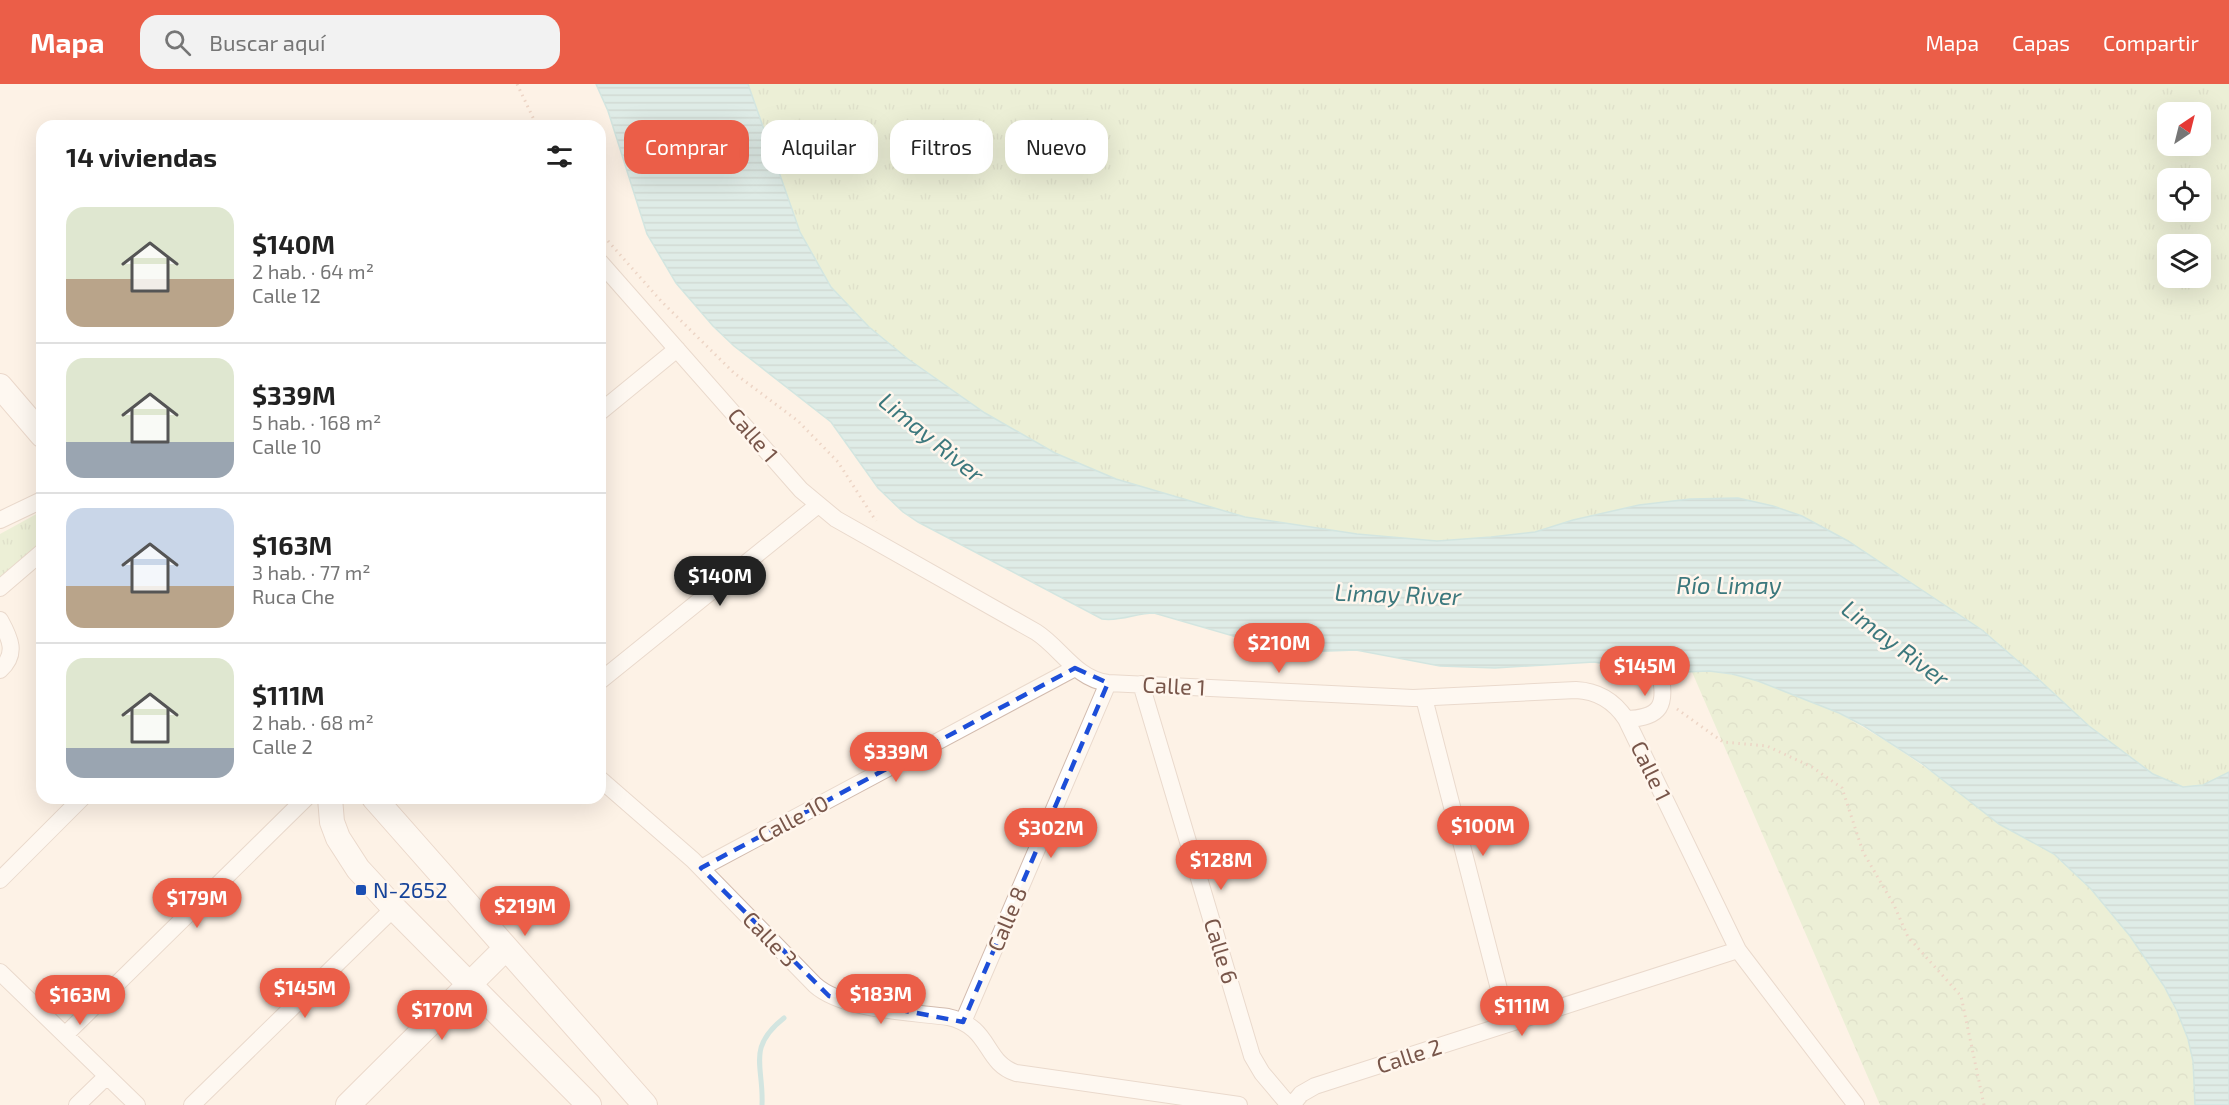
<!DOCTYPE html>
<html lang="es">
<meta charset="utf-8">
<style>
:root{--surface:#fff;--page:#f2f2f2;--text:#222;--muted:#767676;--line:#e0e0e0;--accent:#eb5e48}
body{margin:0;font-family:"Exo 2",sans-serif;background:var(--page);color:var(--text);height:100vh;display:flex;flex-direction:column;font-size:22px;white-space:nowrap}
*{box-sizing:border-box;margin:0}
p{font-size:20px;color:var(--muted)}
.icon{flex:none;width:33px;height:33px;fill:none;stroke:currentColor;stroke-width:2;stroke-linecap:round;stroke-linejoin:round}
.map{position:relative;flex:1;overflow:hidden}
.side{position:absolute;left:36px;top:36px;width:570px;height:684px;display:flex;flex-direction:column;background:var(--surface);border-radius:18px;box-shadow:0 6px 24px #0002}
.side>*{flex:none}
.banner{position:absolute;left:624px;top:36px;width:570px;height:54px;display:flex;gap:12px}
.needle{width:39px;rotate:35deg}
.controls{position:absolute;left:2157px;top:18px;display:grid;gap:12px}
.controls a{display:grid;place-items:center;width:54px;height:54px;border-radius:12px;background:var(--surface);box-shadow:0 6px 24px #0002;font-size:30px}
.price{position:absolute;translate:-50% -51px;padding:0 14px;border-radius:21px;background:var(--accent);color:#fff;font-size:20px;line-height:39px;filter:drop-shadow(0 2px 3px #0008)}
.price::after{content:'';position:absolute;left:50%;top:36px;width:18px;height:14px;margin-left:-9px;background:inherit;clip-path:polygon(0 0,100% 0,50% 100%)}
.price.selected{background:#222;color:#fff}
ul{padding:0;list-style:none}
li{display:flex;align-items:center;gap:18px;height:150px;padding:0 30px}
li+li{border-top:2px solid var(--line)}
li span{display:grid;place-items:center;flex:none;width:168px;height:120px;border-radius:18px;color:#555}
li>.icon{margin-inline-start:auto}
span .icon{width:72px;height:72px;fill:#fffc;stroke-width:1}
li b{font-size:26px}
h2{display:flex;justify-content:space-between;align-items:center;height:72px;padding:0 30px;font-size:26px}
.pill{padding:0 21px;border-radius:18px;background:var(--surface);box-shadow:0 6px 24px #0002;font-size:21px;line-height:54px}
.pill.selected{background:var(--accent);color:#fff}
header{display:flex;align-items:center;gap:36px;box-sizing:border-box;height:84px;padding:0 30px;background:var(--accent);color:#fff}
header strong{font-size:28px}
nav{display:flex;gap:33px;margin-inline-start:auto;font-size:21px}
.search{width:420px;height:54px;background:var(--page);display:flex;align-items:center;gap:15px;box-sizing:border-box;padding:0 21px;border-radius:18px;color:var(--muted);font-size:22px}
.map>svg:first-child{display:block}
.grass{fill:url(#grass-tufts);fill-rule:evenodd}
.forest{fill:url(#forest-crowns)}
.water{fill:url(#water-rules);stroke:#9fd6da;stroke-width:1.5}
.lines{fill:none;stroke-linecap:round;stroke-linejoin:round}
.stream{stroke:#9fd6da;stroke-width:5}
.street-casing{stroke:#d2bbae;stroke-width:18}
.secondary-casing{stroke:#d5baac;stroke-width:26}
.path{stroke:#d9b19f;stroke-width:3;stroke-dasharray:1.5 4.5;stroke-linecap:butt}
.street{stroke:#fff;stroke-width:16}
.secondary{stroke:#fff;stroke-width:24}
.marked{fill:none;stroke:#1d4ed8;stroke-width:4.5;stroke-dasharray:12 8;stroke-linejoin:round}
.transit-dot{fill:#1a4fb4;stroke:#fff6ed;stroke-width:2}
.labels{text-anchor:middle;stroke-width:5;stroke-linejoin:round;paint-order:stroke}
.street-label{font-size:22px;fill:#78564a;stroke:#fff6ed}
.transit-label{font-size:22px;fill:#164399;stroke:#fff6ed;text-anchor:start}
.water-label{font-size:24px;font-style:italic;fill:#3c787d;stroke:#fff6ed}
</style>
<header>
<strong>Mapa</strong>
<div class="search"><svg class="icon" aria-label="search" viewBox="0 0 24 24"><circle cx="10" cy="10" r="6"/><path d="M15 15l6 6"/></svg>Buscar aquí</div>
<nav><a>Mapa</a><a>Capas</a><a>Compartir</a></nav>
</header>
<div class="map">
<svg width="2229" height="1021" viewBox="0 0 2229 1021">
<defs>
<pattern id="grass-tufts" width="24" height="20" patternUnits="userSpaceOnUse" patternTransform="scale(1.5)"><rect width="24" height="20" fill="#d7ecc4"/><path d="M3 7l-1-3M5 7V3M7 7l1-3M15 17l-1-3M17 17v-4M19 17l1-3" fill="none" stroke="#bcccaa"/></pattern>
<pattern id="forest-crowns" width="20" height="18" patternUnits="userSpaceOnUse" patternTransform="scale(1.5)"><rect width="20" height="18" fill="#d7ecc4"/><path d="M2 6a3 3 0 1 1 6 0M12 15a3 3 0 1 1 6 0" fill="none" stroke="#bcccaa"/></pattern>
<pattern id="water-rules" width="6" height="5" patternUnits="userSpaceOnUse" patternTransform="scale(1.5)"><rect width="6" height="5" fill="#bae5e8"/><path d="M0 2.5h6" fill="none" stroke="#9cbcbe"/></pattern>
</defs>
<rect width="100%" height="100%" fill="#fdf2e6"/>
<path class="grass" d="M748,0H2229V688L2203,701L2183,703L2153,690L2089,642L2034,591L1982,546L1848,457L1802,432L1773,422L1738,414L1690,415L1639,421L1573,436L1535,448L1491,453L1437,457L1357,450L1245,433L1116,395L1055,369L985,329L908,275L869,243L831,203L800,148ZM2168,28H2200V62H2168ZM2168,94H2200V128H2168ZM2168,160H2200V194H2168Z
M42,427V459L0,496V450Z"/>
<path class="forest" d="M1709,587C1808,599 1886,655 1964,711C1983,724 2001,738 2020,750C2031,758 2044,763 2055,771C2107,813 2166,890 2187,954C2195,975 2195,998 2195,1021H1880L1692,588Z"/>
<path class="water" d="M596,0H748L800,148L831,203L869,243L908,275L985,329L1055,369L1116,395L1245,433L1357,450L1437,457L1491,453L1535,448L1573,436L1639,421L1690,415L1738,414L1773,422L1802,432L1848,457L1982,546L2034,591L2089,642L2153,690L2183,703L2203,701L2229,688V1021H2195L2193,977L2188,955L2177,927L2164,902L2130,852L2091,805L2054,770L1999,740L1921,679L1864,642L1839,629L1758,597L1732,590L1709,587L1660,589L1594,578L1495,584L1440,582L1356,566L1301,568L1278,565L1154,529C1136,529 1120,538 1102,535L918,438L903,428L878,404L831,338L734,262L713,242L676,199L647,150L608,27Z"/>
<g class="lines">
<path class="stream" d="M762,1021C764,982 746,964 784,934"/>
<g class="street-casing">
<path id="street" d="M600,178L801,406L836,435L1036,548C1061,564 1076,595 1108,599L1413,614L1576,606C1598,607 1614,617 1626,635L1738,866L1856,1021
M600,328L677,265
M0,436L42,416
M0,504L42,468
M0,536C10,554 18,570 0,586
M600,597L818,421
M1141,600L1252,972L1262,989L1289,1021
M1424,614L1508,940
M1626,635C1661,634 1667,621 1660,589
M600,695L693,776L815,901C843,926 910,928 948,933C992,943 983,978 1016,989L1239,1021
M701,784L1075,584
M0,796L82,714
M0,888L137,1021
M963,938L1108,599
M65,951L306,714
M77,1021L107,992
M192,1021L394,824
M1292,1021L1301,1010L1315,1002L1738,866"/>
</g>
<g class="secondary-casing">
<path id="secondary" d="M0,302L42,351
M330,714L332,738L338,754L358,785L394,824L589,1021
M374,714L645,1021
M348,1021L506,864"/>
</g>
<path class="path" d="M517,0L537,42
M600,148L662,218L734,289L798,337L838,378L876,437
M1677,625L1723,658L1767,662L1812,683L1842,704L1863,768L1894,821L1908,853L1961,912L1984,1021"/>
<use href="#street" class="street"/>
<use href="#secondary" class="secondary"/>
</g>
<path d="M0 0H2229V1021H0ZM1075,584L1108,599L963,938L829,912L701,784Z" fill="#fdf2e6" fill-opacity=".55" fill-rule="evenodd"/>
<path class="marked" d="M1075,584L1108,599L963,938L829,912L701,784Z"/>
<rect class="transit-dot" x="355" y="800" width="12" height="12" rx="3"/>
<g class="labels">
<g class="street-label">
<text transform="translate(753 351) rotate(49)" y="8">Calle 1</text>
<text transform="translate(1174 602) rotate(3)" y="8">Calle 1</text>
<text transform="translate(1651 687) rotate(64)" y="8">Calle 1</text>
<text transform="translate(793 735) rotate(-28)" y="8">Calle 10</text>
<text transform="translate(1007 835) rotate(-67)" y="8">Calle 8</text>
<text transform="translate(770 855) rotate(46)" y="8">Calle 3</text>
<text transform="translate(1221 867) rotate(73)" y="8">Calle 6</text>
<text transform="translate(1409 972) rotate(-18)" y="8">Calle 2</text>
</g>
<g class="transit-label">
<text x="373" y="814">N-2652</text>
</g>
<g class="water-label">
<text transform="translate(931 354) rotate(39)" y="8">Limay River</text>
<text x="1729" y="510">Río Limay</text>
<text transform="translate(1398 511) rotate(2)" y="8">Limay River</text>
<text transform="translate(1895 560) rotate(37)" y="8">Limay River</text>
</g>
</g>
</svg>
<div class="controls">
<a><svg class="needle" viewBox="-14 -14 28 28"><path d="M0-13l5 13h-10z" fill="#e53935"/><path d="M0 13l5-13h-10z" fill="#767676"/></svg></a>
<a><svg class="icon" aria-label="locate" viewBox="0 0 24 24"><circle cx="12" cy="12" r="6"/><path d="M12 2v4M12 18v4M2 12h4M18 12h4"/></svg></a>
<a><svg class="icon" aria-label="layers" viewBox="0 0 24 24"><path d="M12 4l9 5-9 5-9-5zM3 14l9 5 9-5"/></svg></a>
</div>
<b class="price selected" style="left:720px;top:523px">$140M</b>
<b class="price" style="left:1279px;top:590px">$210M</b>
<b class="price" style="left:1645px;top:613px">$145M</b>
<b class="price" style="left:896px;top:699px">$339M</b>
<b class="price" style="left:1483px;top:773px">$100M</b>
<b class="price" style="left:1051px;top:775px">$302M</b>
<b class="price" style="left:1221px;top:807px">$128M</b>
<b class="price" style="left:197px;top:845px">$179M</b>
<b class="price" style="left:525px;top:853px">$219M</b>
<b class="price" style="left:305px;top:935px">$145M</b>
<b class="price" style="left:881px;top:941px">$183M</b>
<b class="price" style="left:80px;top:942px">$163M</b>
<b class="price" style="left:1522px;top:953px">$111M</b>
<b class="price" style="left:442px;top:957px">$170M</b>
<div class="banner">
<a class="pill selected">Comprar</a>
<a class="pill">Alquilar</a>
<a class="pill">Filtros</a>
<a class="pill">Nuevo</a>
</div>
<section class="side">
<h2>14 viviendas<svg class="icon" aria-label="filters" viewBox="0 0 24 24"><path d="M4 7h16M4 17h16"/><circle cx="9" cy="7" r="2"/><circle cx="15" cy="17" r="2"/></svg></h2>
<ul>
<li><span style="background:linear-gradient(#dfe7d0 60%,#b9a48a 0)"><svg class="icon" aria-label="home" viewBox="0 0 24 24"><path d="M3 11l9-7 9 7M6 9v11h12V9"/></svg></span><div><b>$140M</b><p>2 hab. · 64 m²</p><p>Calle 12</p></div></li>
<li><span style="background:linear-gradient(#dfe7d0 70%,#9aa5b1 0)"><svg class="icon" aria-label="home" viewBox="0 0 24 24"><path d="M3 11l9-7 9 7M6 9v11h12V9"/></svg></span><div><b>$339M</b><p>5 hab. · 168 m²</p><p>Calle 10</p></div></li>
<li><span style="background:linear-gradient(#c9d6e8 65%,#b9a48a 0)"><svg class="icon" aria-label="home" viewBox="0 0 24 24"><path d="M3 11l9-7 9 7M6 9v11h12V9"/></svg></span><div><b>$163M</b><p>3 hab. · 77 m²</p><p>Ruca Che</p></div></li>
<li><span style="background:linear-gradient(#dfe7d0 75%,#9aa5b1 0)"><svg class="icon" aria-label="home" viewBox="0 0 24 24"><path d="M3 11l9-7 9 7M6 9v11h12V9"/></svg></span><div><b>$111M</b><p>2 hab. · 68 m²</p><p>Calle 2</p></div></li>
</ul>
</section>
</div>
